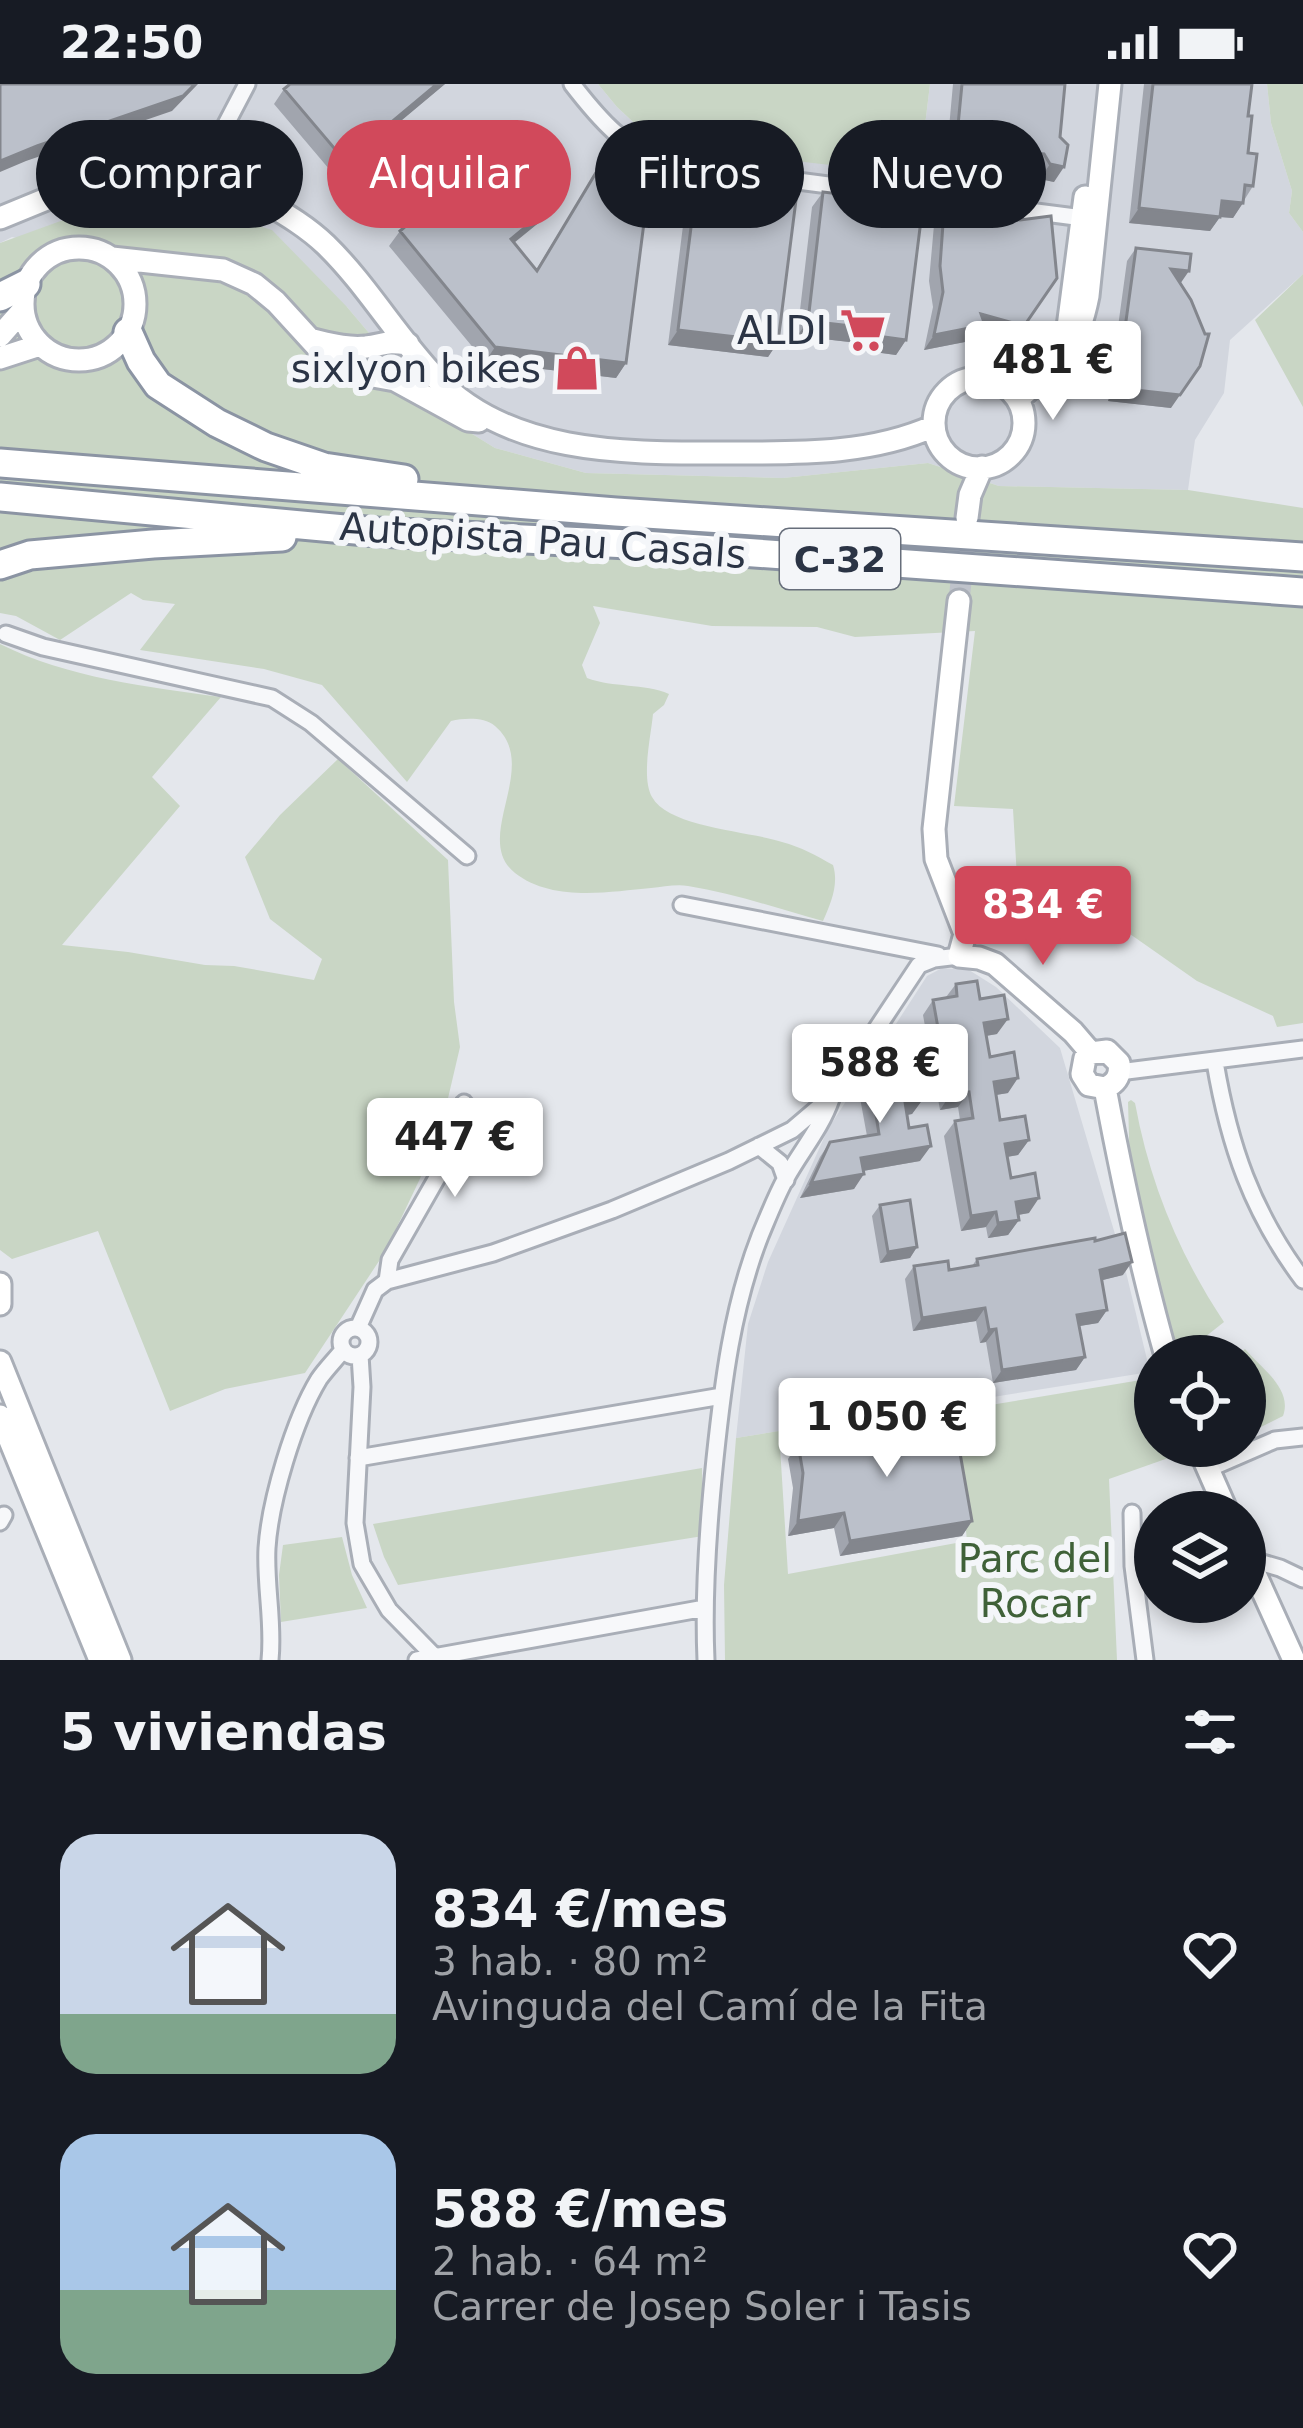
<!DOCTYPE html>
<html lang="es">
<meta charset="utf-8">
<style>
:root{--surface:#171b24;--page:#242831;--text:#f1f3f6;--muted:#9ea1a6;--accent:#d1495b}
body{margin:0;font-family:"DejaVu Sans",sans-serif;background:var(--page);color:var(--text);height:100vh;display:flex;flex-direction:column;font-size:45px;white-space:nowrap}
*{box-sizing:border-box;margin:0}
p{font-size:39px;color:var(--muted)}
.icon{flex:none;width:66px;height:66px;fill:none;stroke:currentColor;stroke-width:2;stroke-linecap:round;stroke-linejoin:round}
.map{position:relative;height:1576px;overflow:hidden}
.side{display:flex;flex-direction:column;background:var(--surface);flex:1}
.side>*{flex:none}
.banner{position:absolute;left:36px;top:36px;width:1233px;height:108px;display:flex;gap:24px}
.tools{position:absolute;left:1134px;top:1251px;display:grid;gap:24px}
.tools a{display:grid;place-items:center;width:132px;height:132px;border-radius:50%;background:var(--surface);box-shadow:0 6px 18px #0003;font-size:60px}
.price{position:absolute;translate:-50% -102px;padding:0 27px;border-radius:12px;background:#fff;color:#222;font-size:39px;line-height:78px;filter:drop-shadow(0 3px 6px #0008)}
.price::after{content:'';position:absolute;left:50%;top:72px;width:36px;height:27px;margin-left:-18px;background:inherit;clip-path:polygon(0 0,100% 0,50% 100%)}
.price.active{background:var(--accent);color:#fff}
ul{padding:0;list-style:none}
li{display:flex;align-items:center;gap:36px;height:300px;padding:0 60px}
li span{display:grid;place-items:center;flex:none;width:336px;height:240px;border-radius:36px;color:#555}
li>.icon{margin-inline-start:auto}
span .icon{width:144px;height:144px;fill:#fffc;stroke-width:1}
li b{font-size:51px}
h2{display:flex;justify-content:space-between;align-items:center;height:144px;padding:0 60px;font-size:51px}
.pill{padding:0 42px;border-radius:54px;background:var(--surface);box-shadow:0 6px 18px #0003;font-size:42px;line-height:108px}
.pill.active{background:var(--accent);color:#fff}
.status{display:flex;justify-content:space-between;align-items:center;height:84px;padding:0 60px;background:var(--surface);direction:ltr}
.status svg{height:33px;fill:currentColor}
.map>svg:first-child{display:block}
.built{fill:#d2d6de}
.green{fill:#c9d6c5}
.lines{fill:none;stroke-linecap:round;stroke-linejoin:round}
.secondary-tunnel{stroke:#bfc3cb;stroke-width:21;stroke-dasharray:21 10;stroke-linecap:butt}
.street-casing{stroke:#a9aeb7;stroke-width:21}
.secondary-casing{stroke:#a9aeb7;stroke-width:27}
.highway-casing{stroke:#8b94a3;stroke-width:33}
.street{stroke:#f7f8fa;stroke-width:15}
.secondary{stroke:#fff;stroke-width:21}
.highway{stroke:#fff;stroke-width:27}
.wall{fill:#a1a5ae}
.shaded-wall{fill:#83868d}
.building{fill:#bbc0ca;stroke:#83868d;stroke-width:3}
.labels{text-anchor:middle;stroke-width:12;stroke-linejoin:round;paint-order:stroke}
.shield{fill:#f4f6f9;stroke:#676e7b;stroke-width:3}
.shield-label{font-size:36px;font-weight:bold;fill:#2b3445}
.poi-label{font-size:39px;fill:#2b3445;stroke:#f4f6f9;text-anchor:end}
.street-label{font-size:39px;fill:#2b3445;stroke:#f4f6f9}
.park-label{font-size:39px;fill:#3f6138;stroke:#f4f6f9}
</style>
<div class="status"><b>22:50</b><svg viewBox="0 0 49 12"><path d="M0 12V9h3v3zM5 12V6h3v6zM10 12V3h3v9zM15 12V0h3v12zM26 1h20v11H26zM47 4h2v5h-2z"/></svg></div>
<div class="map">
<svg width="1303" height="1576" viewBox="0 0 1303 1576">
<rect width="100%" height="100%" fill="#e4e7ec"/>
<path class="built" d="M0,0H598L617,23L646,50L919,91L930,0H1267L1271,39L1292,107L1289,129L1303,148V190L1230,256L1224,309L1195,356L1188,406L999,402L928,379L783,394L586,389L495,364L435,327L347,223L12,153L0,159Z
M942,884L969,886L996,903L1060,964L1125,1184L1150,1288L736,1354L748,1240L768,1178L828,1045L927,892Z"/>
<path class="green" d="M598,0H930L919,91L690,65L646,50L617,23Z
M1267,0H1303V148L1289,129L1292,107L1271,39Z
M182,118L272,146L347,223L435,327L495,364L586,389L783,394L928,379L999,402L1188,406L1303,424V939L1277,943L1273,932L1197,897L1070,808L1017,794L1013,725L954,722L975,547L855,553L817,543L712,542L593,522L600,539L582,581L587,594C613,604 644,599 669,610L664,621L653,630C651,652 641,694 652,713C669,744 750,747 782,758C801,763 817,772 833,781C839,800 831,819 823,837C779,825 733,809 688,802C676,800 663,803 651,804C608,808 552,818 515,789C471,754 542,682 495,642C484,633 465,634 451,637L407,698L322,601L264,585L140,566L175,520L143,516L131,509L60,556L16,532L0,529V159L91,126Z
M1303,190V323L1255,236Z
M0,560C68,594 147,603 221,613L152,693L180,722L62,861L128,868L205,881L234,882L314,896L322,875L270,835L245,773L280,731L338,675L448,776L454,918L460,963L438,1057L385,1168L305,1289L225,1305L170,1327L98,1147L12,1175L0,1166Z
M1131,1016L1135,1019C1150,1100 1179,1170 1224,1238L1181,1272H1178L1130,1088L1128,1018Z
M1245,1265C1261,1284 1293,1305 1283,1332L1245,1351V1272H1236Z
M1153,1294L1155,1303V1362H1171L1174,1372L1109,1395L1117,1576H725L724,1501L736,1354L779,1347L788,1490L967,1457L954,1327Z
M702,1384L703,1452L398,1501L384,1473L373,1440Z
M342,1453L352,1491L367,1524L281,1538L279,1491L283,1461Z"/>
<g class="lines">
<path class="secondary-tunnel" d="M959,517L967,440"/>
<g class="street-casing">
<path id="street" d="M572,0C599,35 624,64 667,80L1083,134
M185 80a19 19 0 1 1 38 0a19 19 0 1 1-38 0Z
M214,63L247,0
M6,550L43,563L272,614L311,639L467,772
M682,821L938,871
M1215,978C1229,1061 1252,1128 1303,1196
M1120,985L1127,987L1303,965
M759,1062L780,1079L786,1096
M387,1197L390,1176L450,1071L464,1019
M341 1258a14 14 0 1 1 28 0a14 14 0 1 1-28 0Z
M358,1244L375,1206L387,1197L493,1169L612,1126L729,1077L792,1046L832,1012L919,881L934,875L959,872
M360,1271L362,1303L355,1439L362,1480L389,1526L438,1576
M358,1374L722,1312
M1208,1385L1275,1356L1303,1353
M1132,1429L1133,1482L1145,1576
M0,1438L4,1431
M1245,1474L1280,1484L1303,1495
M1133,1482L1155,1480
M270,1576C274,1539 265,1501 267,1464C270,1417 294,1336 319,1295C326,1285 335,1276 343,1266
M417,1576L705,1524
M706,1576C703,1509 708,1442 715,1375C723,1299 732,1224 760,1152C768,1133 776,1112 786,1094C801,1067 821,1044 831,1015"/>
</g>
<g class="secondary-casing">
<path id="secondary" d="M220,89C254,115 295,131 326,161C367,201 396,252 436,294C511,372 629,369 728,369C797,369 870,371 934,342
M0,134L66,107L185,83
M23 220a56 56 0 1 1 112 0a56 56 0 1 1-112 0Z
M112,174L223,186L254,200L276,218L329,276L356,289L395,296L468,336L479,337
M0,252L22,227
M313,256C330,260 348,265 366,263C387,260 385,257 408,260
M0,274L40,261
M934 339a45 45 0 1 1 90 0a45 45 0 1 1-90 0Z
M1000,298L1028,285L1048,271L1068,243L1085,113
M1018,315C1060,279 1077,268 1088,212L1110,0
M967,434L970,411L982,383
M959,517L934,745L936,775L965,850L959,872L979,874L995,880L1073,948L1091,969
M1091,969L1107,967L1119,979C1121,992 1116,999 1105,1004
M1091,969L1085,974L1082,990L1089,1001L1105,1004
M1105,1004C1122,1095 1141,1183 1166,1272
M0,1200V1220
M0,1278L120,1576
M0,1332L100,1576
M1198,1362L1227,1428
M1245,1468L1294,1576"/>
</g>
<g class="highway-casing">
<path id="highway" d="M0,213L26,200
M128,248L141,277L158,301L217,339L266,363L324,383L404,395
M0,379L616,428L1303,473
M0,413L377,448L629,460L1303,508
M0,481L30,471L153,460L282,453"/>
</g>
<use href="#street" class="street"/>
<use href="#secondary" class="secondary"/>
<use href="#highway" class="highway"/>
</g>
<path class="wall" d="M445,0L335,92L274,20L284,5Z
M953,0H1065L1054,98L1040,95L1033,85L946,77Z
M1144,0H1252L1248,32V69L1253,102L1233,134L1220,133L1210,147L1129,139Z
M603,77L626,279L616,294L485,278L389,162L400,147L547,132L514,159L536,186Z
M696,104L778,258L768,273L668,261L686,118Z
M823,108L906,256L896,271L867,267V260L797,252L812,123Z
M944,126L1014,257L981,248L975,256L924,266L933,223L929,197L934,141Z
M1136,164L1180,200L1171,324L1108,317L1110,302L1086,300L1117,250L1127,177Z
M956,900L980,915L997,950L986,952L990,973L1008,1009L996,1011L1000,1036L1029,1056L1018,1071L1007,1073L1011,1094L1029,1129L1018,1131L1019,1136L1008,1151L988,1154L986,1143L961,1147L944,1052L955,1037L960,1036L958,1023L940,1026L923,931L933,916L946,913Z
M869,988L923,1015L912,1030L907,1031L909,1044L920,1077L863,1087L854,1105L800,1114L820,1073L830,1058L867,1052L858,1003Z
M880,1121L917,1163L910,1174L880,1179L872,1132Z
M977,1175L1123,1191L1102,1196L1107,1226L1098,1239L1079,1242L1085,1273L1076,1286L993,1299L986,1258L980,1259L976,1237L913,1247L905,1195L914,1182L949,1186L972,1182Z
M798,1360L957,1369L972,1437L962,1452L840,1472L834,1444L788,1452L793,1404L788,1375Z"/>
<path class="shaded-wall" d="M195,0H198L172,27L26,77L0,88V77Z
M437,0H445L335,92L345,77Z
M956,62L1044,70L1033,85L946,77Z
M1050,80L1064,83L1054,98L1040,95Z
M557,117L547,132L500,170L511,155Z
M1222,117L1243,119L1233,134L1220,133L1210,147L1129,139L1139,124Z
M1171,185L1189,187L1180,200Z
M981,230L1024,242L1014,257L981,248L975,256L924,266L934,251Z
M808,237L878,245L867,260L797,252Z
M678,246L778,258L768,273L668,261Z
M877,252L906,256L896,271L867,267Z
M495,263L626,279L616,294L485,278Z
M1095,287L1119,290L1110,302L1086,300Z
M1117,304L1180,311L1171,324L1108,317Z
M1008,935L997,950L973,954L984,939Z
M1018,994L1008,1009L983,1013L994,998Z
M969,1008L958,1023L940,1026L950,1011Z
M923,1015L912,1030L894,1033L905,1018Z
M1029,1056L1018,1071L994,1075L1005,1060Z
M931,1062L920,1077L851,1089L861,1074Z
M864,1090L854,1105L800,1114L811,1099Z
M1039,1114L1029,1129L1005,1133L1016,1118Z
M996,1128L986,1143L961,1147L971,1132Z
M1019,1136L1008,1151L988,1154L998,1139Z
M917,1163L910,1174L880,1179L888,1168Z
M1132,1178L1123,1191L1091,1199L1100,1186Z
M985,1224L976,1237L913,1247L922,1234Z
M1107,1226L1098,1239L1068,1244L1077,1231Z
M996,1245L986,1258L980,1259L989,1246Z
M1085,1273L1076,1286L993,1299L1002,1286Z
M844,1429L834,1444L788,1452L798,1437Z
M972,1437L962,1452L840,1472L850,1457Z"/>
<path class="building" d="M0,0H195L183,12L37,62L0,77Z
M290,0H437L345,77L284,5Z
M962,0H1065L1060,53L1068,61L1064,83L1050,80L1044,70L956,62Z
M1153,0H1252L1248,32H1252L1248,69L1257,70L1253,102L1245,101L1243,119L1222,117L1220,133L1139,124Z
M506,56L557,117L511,155L537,187L603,77L651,84L626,279L495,263L400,147Z
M696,104L796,116L778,258L678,246Z
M823,108L923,120L906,256L877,252L878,245L808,237Z
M944,126L1020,136L1051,132L1057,194L1024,242L981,230L985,241L934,251L943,208L940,182Z
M1136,164L1191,170L1189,187L1171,185L1191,216L1205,250H1209L1200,282L1180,311L1117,304L1119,290L1095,287L1126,237Z
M977,897L980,915L1004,911L1008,935L984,939L990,973L1014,968L1018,994L994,998L1000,1036L1025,1032L1029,1056L1005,1060L1011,1094L1035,1089L1039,1114L1016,1118L1019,1136L998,1139L996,1128L971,1132L955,1037L973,1034L969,1008L950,1011L933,916L957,912L956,900Z
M916,980L923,1015L905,1018L909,1044L927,1041L931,1062L861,1074L864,1090L811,1099L830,1058L879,1050L869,988Z
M910,1116L917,1163L888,1168L880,1121Z
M1125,1149L1132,1178L1100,1186L1107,1226L1077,1231L1085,1273L1002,1286L996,1245L989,1246L985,1224L922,1234L914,1182L948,1177L949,1186L978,1181L977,1175L1095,1154V1157Z
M955,1334L957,1369H960L972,1437L850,1457L844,1429L798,1437L803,1389L798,1360Z"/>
<defs>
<g id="supermarket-bare" transform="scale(3.6)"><path d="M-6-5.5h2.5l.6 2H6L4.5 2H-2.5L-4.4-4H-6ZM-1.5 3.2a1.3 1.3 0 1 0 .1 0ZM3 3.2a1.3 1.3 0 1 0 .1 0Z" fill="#d1495b" stroke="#f4f6f9" stroke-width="2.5" paint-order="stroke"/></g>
<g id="shop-bare" transform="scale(3.6)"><path d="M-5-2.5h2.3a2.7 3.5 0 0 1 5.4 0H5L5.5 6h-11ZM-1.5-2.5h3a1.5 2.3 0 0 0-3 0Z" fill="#d1495b" stroke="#f4f6f9" stroke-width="2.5" paint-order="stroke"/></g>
</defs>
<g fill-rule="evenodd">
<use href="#supermarket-bare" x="863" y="246"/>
<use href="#shop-bare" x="577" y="284"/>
</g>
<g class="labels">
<rect class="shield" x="780" y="445" width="120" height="60" rx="9"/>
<g class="shield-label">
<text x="840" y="488">C-32</text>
</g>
<g class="poi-label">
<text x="827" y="260">ALDI</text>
<text x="541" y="298">sixlyon bikes</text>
</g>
<g class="street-label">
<text transform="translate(543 456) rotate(4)" y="14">Autopista Pau Casals</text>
</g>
<g class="park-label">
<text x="1035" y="1488">Parc del<tspan x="1035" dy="45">Rocar</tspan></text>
</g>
</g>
</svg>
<div class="tools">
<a><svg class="icon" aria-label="locate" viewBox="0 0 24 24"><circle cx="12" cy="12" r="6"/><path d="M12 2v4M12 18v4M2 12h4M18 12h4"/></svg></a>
<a><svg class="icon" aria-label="layers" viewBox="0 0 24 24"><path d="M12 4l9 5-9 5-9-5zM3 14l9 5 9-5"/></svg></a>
</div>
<b class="price" style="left:1053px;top:339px">481 €</b>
<b class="price active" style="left:1043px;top:884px">834 €</b>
<b class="price" style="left:880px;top:1042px">588 €</b>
<b class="price" style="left:455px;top:1116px">447 €</b>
<b class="price" style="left:887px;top:1396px">1 050 €</b>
<div class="banner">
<a class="pill">Comprar</a>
<a class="pill active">Alquilar</a>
<a class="pill">Filtros</a>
<a class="pill">Nuevo</a>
</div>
</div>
<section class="side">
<h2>5 viviendas<svg class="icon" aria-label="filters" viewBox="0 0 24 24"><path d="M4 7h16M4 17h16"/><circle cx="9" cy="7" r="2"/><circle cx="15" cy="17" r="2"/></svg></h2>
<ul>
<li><span style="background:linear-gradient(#c9d6e8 75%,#7fa58c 0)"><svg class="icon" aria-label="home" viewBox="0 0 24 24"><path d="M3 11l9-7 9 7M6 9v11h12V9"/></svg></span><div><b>834 €/mes</b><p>3 hab. · 80 m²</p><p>Avinguda del Camí de la Fita</p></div><svg class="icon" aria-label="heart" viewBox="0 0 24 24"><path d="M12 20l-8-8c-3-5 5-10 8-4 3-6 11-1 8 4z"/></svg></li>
<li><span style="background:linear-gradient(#a9c7e8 65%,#7fa58c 0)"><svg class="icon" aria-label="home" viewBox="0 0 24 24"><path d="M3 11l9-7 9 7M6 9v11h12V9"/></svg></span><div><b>588 €/mes</b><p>2 hab. · 64 m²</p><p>Carrer de Josep Soler i Tasis</p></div><svg class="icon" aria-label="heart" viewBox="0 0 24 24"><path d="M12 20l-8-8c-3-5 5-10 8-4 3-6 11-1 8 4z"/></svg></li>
</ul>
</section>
